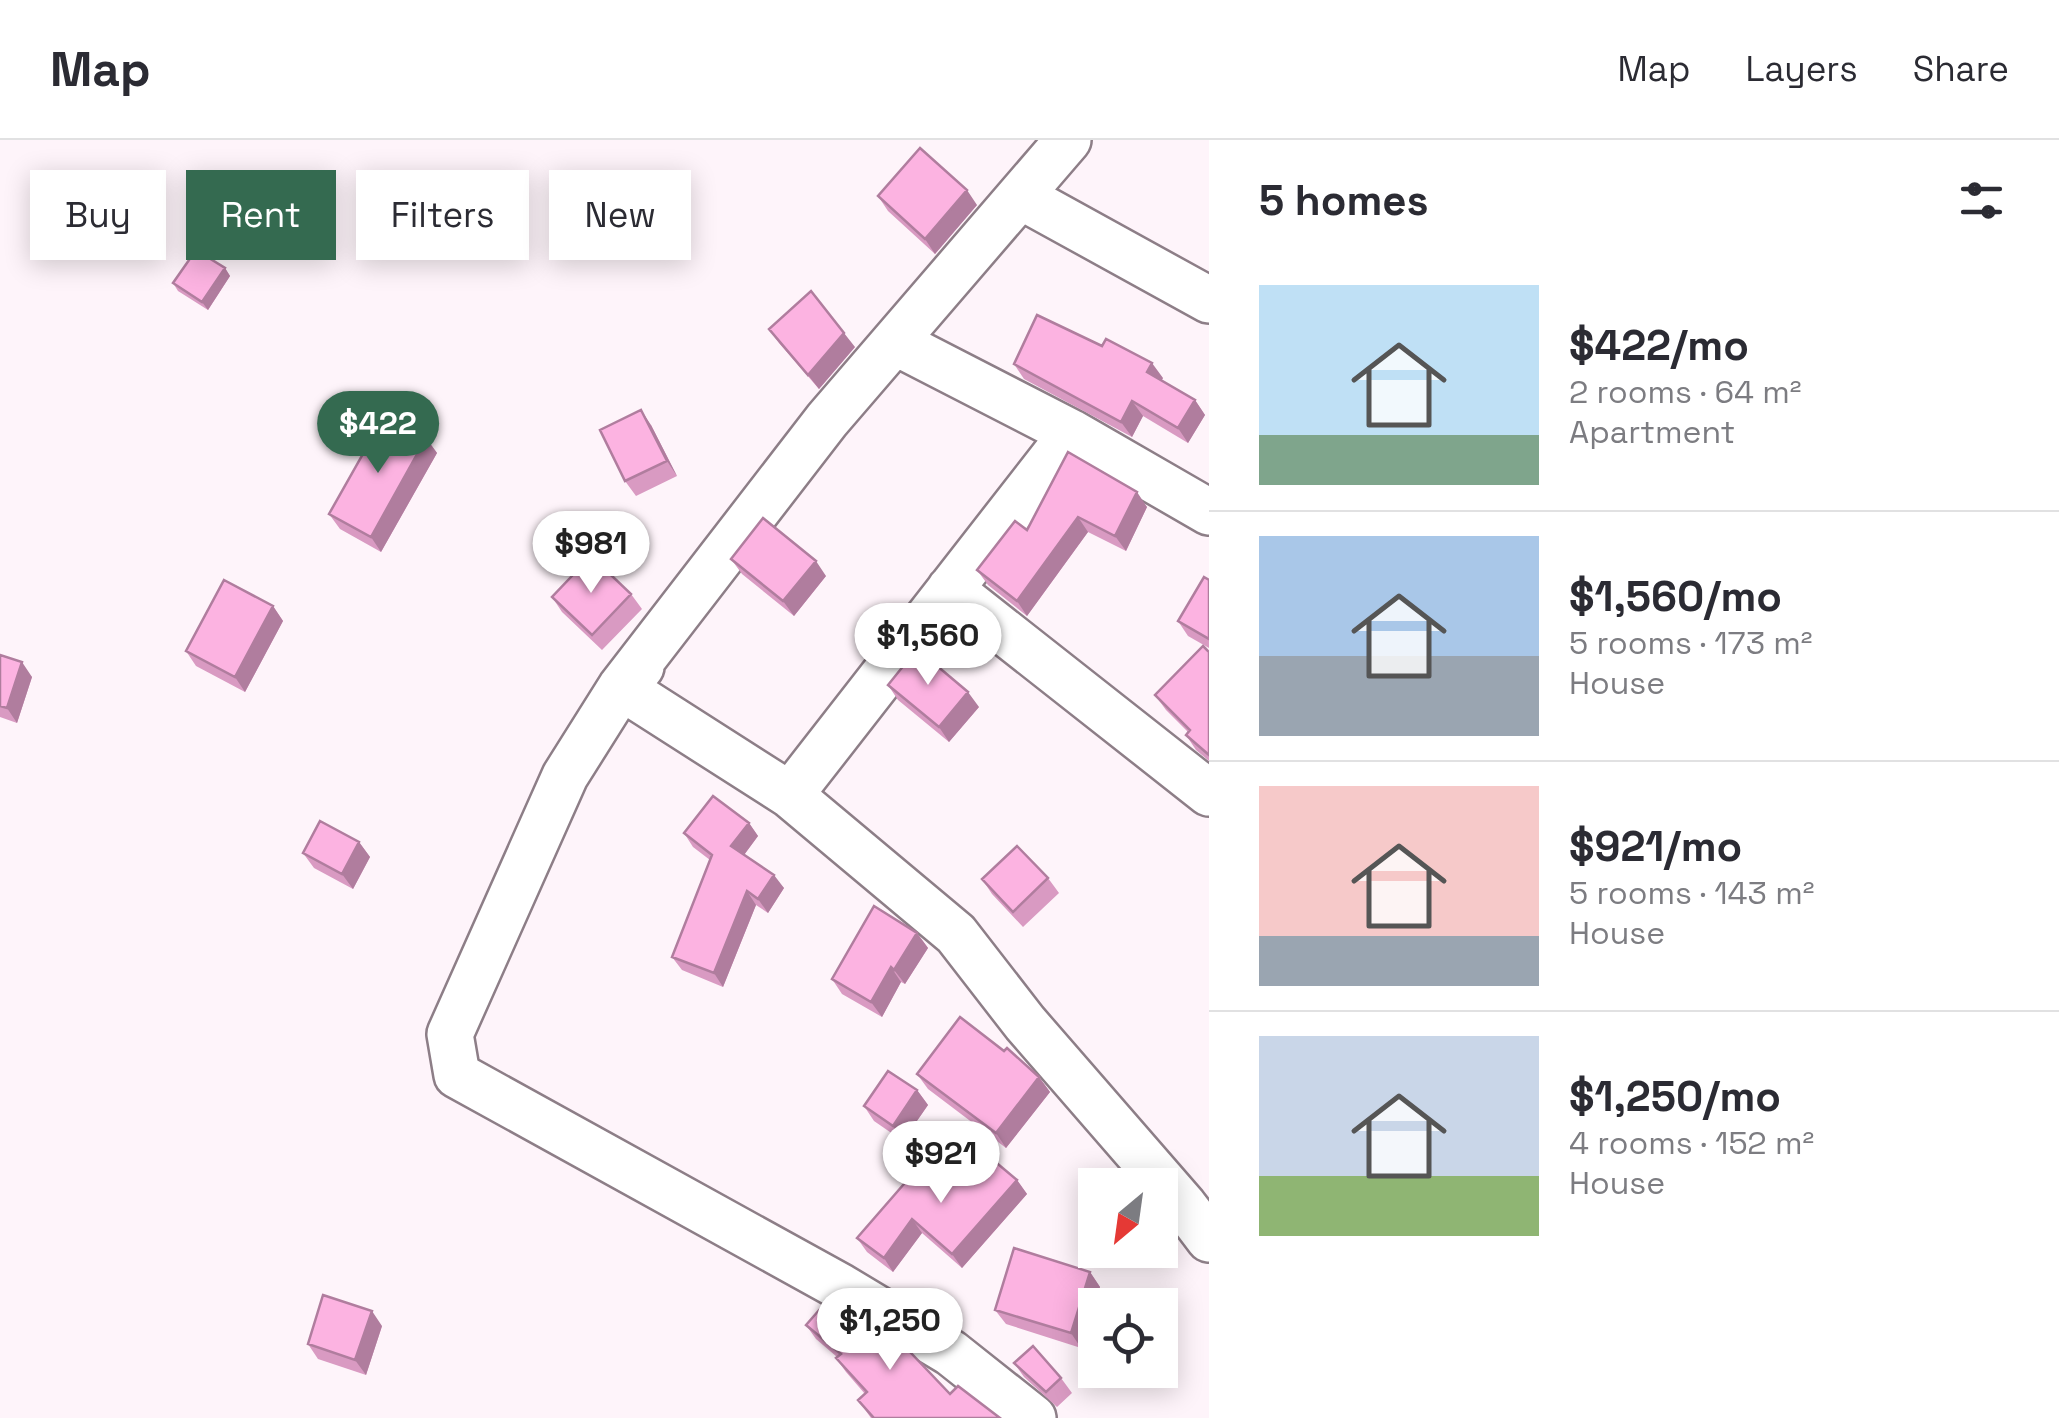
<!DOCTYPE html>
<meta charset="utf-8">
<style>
:root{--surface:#fff;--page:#f7f7f7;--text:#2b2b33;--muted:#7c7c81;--line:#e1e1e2;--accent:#346a50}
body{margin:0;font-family:"Space Grotesk",sans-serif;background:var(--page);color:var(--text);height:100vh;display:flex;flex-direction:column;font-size:38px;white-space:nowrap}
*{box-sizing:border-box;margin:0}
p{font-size:32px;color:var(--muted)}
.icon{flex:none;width:55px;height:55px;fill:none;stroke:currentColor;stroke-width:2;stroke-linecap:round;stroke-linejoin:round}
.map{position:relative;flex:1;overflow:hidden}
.panel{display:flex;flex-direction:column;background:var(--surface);width:850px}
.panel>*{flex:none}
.top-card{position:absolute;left:30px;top:30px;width:950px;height:90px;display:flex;gap:20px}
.needle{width:65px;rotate:209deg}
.tools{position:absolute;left:1078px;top:1028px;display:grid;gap:20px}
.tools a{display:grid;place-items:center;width:100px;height:100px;border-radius:0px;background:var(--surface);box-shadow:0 5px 25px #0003;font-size:50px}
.price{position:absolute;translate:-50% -85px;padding:0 22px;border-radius:35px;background:#fff;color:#222;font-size:32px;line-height:65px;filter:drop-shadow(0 2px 5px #0008)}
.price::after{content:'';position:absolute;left:50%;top:60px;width:30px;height:22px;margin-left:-15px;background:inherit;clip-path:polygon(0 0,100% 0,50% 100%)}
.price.current{background:var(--accent);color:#fff}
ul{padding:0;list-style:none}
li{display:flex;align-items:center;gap:30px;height:250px;padding:0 50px}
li+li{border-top:2px solid var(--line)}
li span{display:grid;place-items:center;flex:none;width:280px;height:200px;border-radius:0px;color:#555}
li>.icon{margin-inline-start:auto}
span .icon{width:120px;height:120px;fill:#fffc;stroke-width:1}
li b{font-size:42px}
h2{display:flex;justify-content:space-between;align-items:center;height:120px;padding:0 50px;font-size:42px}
.pill{padding:0 35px;border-radius:0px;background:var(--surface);box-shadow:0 5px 25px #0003;font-size:35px;line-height:90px}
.pill.current{background:var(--accent);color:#fff}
header{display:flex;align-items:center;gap:60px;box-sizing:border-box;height:140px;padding:0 50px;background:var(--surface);border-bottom:2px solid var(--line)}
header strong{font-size:48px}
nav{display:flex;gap:55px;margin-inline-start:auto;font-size:35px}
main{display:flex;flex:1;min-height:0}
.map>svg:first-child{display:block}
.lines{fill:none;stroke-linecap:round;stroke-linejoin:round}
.minor-casing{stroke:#8d7e87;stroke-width:50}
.minor{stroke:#fff;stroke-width:45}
.wall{fill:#d99ac2}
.shaded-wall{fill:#b07d9e}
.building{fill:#fcb3e1;stroke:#b07d9e;stroke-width:2.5}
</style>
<header>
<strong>Map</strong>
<nav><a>Map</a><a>Layers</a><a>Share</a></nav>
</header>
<main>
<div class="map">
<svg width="1209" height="1278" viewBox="0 0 1209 1278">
<rect width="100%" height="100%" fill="#fef4fa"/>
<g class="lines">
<g class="minor-casing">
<path id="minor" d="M1022,57L1209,160
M897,203L1072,293L1209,372
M1072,293L790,655L956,794L1025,883L1184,1066L1209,1099
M950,449L1209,653
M641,527L621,547L790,655
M1033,1278L951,1213L841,1147L457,935L450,894L565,636L621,547L827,280L1068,0"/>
</g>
<use href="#minor" class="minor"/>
</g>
<path class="wall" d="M878,56L977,65L935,114L888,71Z
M225,128L230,136L208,170L178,151L173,143Z
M769,189L855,207L819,249L779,203Z
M1014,224L1163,238L1161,240L1195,260L1205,275L1188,303L1143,276L1132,297L1024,239Z
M651,285L677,336L636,356L625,341Z
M426,298L437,313L381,412L340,389L329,374Z
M1068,312L1147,367L1126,411L1088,392L1027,476L988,445L977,430L1027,390Z
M731,419L826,436L794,476L742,434Z
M1209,440V508L1188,496L1178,481Z
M631,454L642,469L602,510L562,472L552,457Z
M273,466L283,481L245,552L196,526L186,511Z
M1209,512V621L1196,610L1186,595L1188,592L1166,570L1155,555Z
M0,515L32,537L17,583L0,577Z
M888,545L979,567L949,602L898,560Z
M749,683L758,696L744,715L784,748L768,773L756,765L723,847L682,830L672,817L710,720L693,707L684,693Z
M359,702L370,717L353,749L314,728L303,713Z
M1048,738L1059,753L1023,787L992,754L982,739Z
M917,793L928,808L905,844L901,842L882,877L842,854L832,839Z
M917,934L1039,937L1050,952L1006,1008L928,949Z
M917,950L928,965L903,1001L874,981L864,966Z
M1017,1040L1027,1054L962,1128L922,1093L893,1132L867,1112L857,1098L943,1052Z
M1090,1132L1100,1147L1081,1208L1006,1184L995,1170Z
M806,1185L950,1254L1000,1278H871L858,1260L865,1254L846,1232L836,1218L837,1217L816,1199Z
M382,1186L366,1235L318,1219L308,1204Z
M1014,1223L1061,1238L1072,1253L1057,1267L1024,1237Z"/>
<path class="shaded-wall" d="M967,50L977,65L935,114L925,99Z
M225,128L230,136L208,170L202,162Z
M844,193L855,207L819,249L808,235Z
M1152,223L1163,238L1158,247L1147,232Z
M1195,260L1205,275L1188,303L1178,288Z
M1132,261L1143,276L1132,297L1121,282Z
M641,270L651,285L677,336L667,321Z
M426,298L437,313L381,412L371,397Z
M1137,352L1147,367L1126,411L1115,396Z
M1078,377L1088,392L1027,476L1017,461Z
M816,421L826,436L794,476L783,461Z
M273,466L283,481L245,552L235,537Z
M22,522L32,537L17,583L7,568Z
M968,552L979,567L949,602L939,587Z
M749,683L758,696L741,719L731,706Z
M359,702L370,717L353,749L342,734Z
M774,735L784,748L768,773L758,759Z
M747,751L756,765L723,847L714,833Z
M917,793L928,808L905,844L894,830Z
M891,827L901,842L882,877L871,862Z
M1039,937L1050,952L1006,1008L996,993Z
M917,950L928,965L903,1001L893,986Z
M1017,1040L1027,1054L962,1128L952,1114Z
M912,1079L922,1093L893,1132L884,1118Z
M1090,1132L1100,1147L1081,1208L1071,1193Z
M372,1171L382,1186L366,1235L355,1220Z"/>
<path class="building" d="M920,8L967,50L925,99L878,56Z
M196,110L225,128L202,162L173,143Z
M811,151L844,193L808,235L769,189Z
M1037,175L1102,206L1106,199L1152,223L1147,232L1195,260L1178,288L1132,261L1121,282L1014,224Z
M641,270L667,321L625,341L600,290Z
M385,275L426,298L371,397L329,374Z
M1068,312L1137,352L1115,396L1078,377L1017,461L977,430L1015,381L1027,390Z
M763,378L816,421L783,461L731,419Z
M591,416L631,454L592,495L552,457Z
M1204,437L1209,440V499L1178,481Z
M224,440L273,466L235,537L186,511Z
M1203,506L1209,512V615L1186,595L1190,590L1155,555Z
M917,509L968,552L939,587L888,545Z
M0,515L22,522L7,568L0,566Z
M713,656L749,683L731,706L774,735L758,759L747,751L714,833L672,817L712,715L684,693Z
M320,681L359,702L342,734L303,713Z
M1017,706L1048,738L1013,772L982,739Z
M874,766L917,793L894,830L891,827L871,862L832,839Z
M960,877L1004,911L1007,908L1039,937L996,993L917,934Z
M888,931L917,950L893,986L864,966Z
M980,1009L1017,1040L952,1114L912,1079L884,1118L857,1098L917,1029L943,1052Z
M1014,1108L1090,1132L1071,1193L995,1170Z
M323,1155L372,1171L355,1220L308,1204Z
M827,1161L910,1212L950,1254L958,1246L1000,1278H874L858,1260L867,1252L836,1218L841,1214L806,1185Z
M1033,1206L1061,1238L1046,1252L1014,1223Z"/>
</svg>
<div class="tools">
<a><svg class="needle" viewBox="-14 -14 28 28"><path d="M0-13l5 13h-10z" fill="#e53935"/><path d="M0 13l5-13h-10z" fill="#7c7c81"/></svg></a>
<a><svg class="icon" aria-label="locate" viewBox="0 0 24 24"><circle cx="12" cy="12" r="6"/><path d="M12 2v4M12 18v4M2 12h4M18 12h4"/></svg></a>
</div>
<b class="price current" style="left:378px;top:336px">$422</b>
<b class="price" style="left:591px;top:456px">$981</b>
<b class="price" style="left:928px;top:548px">$1,560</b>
<b class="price" style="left:941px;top:1066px">$921</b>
<b class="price" style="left:890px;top:1233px">$1,250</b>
<div class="top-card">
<a class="pill">Buy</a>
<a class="pill current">Rent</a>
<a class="pill">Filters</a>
<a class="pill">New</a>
</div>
</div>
<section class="panel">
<h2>5 homes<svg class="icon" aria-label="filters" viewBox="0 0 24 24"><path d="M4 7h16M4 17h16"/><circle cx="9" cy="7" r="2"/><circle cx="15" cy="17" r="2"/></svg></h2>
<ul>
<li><span style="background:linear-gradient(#bfe0f5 75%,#7fa58c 0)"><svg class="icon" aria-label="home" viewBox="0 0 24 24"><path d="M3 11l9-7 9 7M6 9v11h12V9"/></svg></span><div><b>$422/mo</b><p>2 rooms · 64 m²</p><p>Apartment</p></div></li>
<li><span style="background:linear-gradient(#a9c7e8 60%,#9aa5b1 0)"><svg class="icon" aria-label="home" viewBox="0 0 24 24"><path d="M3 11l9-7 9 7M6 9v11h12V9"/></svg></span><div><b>$1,560/mo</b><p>5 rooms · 173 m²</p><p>House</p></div></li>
<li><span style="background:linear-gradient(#f6c9c9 75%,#9aa5b1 0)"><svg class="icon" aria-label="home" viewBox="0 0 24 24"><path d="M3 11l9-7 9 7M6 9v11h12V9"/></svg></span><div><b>$921/mo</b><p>5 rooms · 143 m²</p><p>House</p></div></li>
<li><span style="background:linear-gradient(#c9d6e8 70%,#8fb573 0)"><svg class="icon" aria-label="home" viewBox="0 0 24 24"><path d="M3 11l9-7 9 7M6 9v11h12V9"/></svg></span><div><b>$1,250/mo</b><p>4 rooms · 152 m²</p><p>House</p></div></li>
</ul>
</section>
</main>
